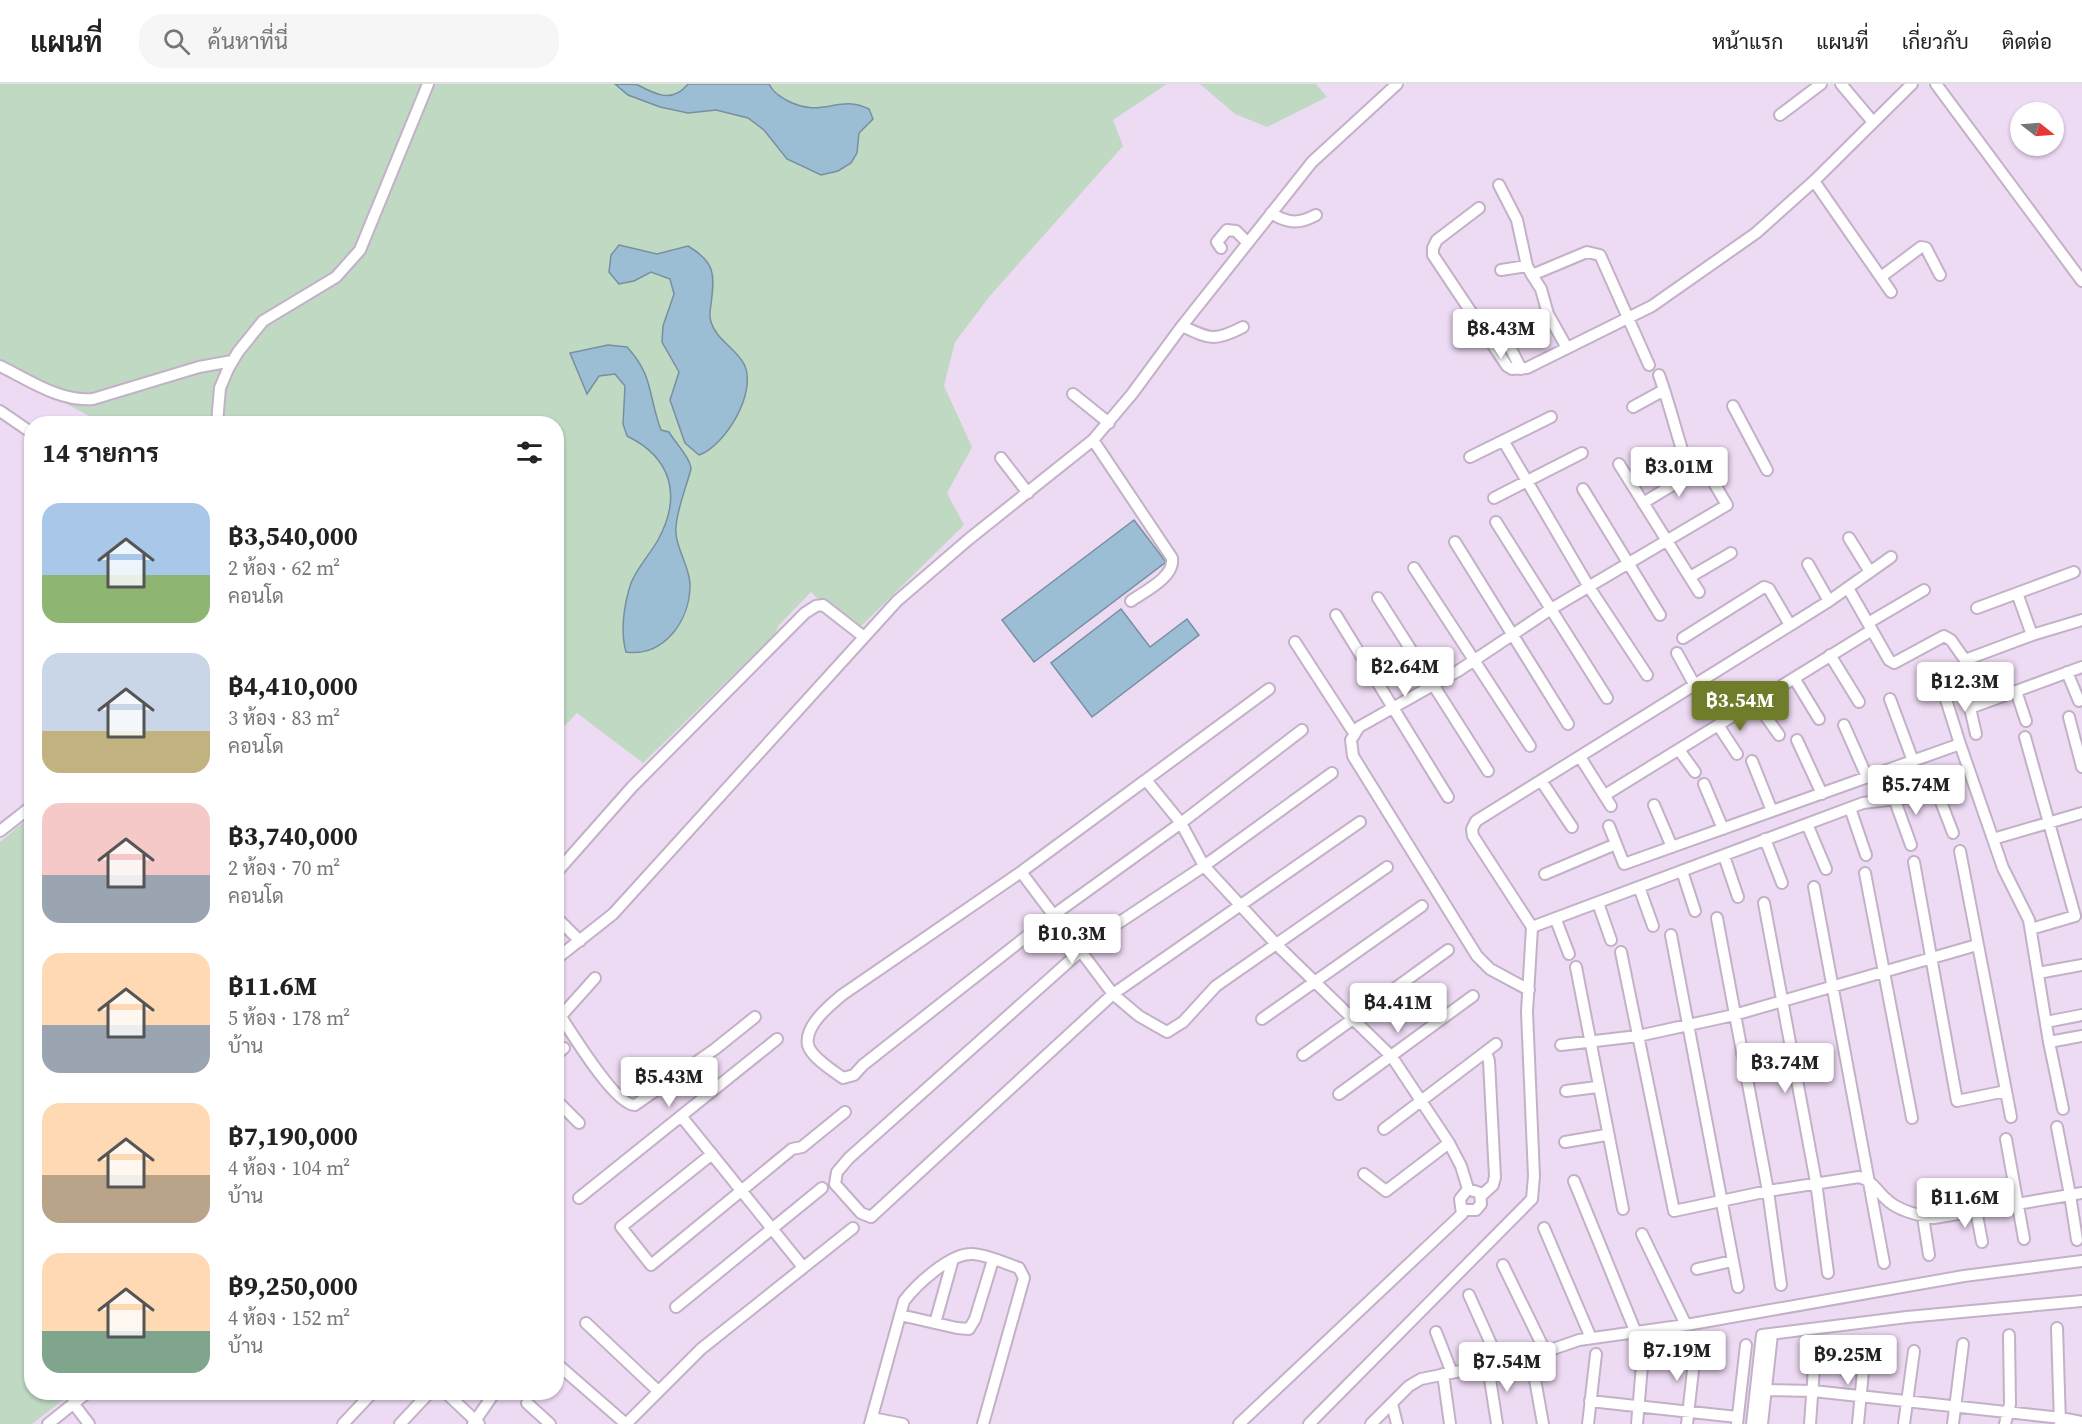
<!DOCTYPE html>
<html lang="th">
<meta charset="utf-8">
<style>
:root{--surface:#fff;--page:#f6f6f6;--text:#222;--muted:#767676;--line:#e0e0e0;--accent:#6f7d2b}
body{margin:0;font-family:"Source Serif 4",Sarabun,serif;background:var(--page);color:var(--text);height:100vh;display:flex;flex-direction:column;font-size:22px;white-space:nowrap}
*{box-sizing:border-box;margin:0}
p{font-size:20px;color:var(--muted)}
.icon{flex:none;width:33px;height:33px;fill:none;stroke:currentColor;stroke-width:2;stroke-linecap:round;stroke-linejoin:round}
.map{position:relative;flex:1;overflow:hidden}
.drawer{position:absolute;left:24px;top:332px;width:540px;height:984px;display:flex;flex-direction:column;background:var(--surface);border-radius:24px;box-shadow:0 2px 4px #0004}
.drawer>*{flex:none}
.needle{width:39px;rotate:107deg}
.controls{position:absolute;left:2010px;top:18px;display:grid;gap:12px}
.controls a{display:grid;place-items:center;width:54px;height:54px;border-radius:50%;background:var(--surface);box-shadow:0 2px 4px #0004;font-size:30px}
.price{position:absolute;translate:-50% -51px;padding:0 14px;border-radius:6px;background:#fff;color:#222;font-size:20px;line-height:39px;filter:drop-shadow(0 2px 3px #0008)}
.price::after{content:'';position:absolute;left:50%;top:36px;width:18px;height:14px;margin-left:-9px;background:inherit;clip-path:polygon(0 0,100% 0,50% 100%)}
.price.selected{background:var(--accent);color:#fff}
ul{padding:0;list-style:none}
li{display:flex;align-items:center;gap:18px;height:150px;padding:0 18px}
li span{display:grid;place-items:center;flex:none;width:168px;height:120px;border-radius:18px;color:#555}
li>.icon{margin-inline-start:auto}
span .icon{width:72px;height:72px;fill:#fffc;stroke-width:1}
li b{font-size:26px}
h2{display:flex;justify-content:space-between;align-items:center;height:72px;padding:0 18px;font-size:26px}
header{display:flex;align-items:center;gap:36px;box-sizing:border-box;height:84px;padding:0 30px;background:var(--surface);border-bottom:2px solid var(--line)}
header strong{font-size:28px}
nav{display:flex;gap:33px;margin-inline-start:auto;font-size:21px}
.search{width:420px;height:54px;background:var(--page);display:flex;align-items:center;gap:15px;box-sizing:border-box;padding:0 21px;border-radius:24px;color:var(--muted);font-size:22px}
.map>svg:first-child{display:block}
.green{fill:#bfd9c2}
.water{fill:#9bbed4;stroke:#788fa1;stroke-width:1.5}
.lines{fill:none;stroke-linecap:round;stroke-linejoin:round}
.street-casing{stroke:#c3b1c8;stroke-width:14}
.street{stroke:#fff;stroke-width:10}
</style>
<header>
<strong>แผนที่</strong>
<div class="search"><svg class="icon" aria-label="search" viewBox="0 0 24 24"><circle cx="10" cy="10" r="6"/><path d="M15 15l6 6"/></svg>ค้นหาที่นี่</div>
<nav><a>หน้าแรก</a><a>แผนที่</a><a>เกี่ยวกับ</a><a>ติดต่อ</a></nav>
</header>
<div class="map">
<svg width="2082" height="1340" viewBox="0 0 2082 1340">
<rect width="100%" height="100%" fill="#eddaf3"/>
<path class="green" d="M0,0H1167L1113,36L1123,62L989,213L955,258L944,302L972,363L947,409L964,441L853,550L811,508L779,541L775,550L643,679L577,629L557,650L556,339H102L0,284Z
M1200,0H1316L1327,13L1267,43L1235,30Z
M31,732L32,1308H73L32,1340H0V758Z"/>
<path class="water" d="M615,0C621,0 633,0 638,1C656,11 673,19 688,0H769C773,8 778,11 786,16C823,36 838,9 869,25L873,35L859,49L857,69L851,79L838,87L821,91L787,75L764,46L748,34L716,26L688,29L660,23L628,11Z
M619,161L657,170L688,162C715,178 715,190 711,220C710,226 709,232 711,238C717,257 735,263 744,280C758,308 725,362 699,371L685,359L670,316L679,288L662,258L663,242L674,210L670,195L651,188L634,197L619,200L609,188L611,171Z
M608,261L627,263C654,292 648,312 661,346L669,348C676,360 690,373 691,385C686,404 677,425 676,443C674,462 690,482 690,501C690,538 663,573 626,568C620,547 624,520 631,499C637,484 650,470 658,456C682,412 672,374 627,352L623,340L625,302L615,290L599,292L587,310L570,269Z
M1134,436L1166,478L1034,578L1002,536Z
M1121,525L1150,563L1187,535L1199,551L1092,633L1051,579Z"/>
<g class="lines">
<g class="street-casing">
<path id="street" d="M1841,0L1873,38
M1936,0L2082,197
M1780,31L1821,0
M1814,97L1891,208
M1499,101L1517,136L1527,182L1532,191L1587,168L1600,171L1649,281
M1479,124L1437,156L1433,164V171L1507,282L1512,285L1527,284L1652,222L1756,149L1814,97L1912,0
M1271,129C1288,140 1299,140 1316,131
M1221,164L1217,158L1227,146L1236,147L1248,159
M1501,186L1527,182
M1532,191L1541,205L1548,230L1567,264
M1881,193L1921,163L1926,164L1940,191
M1182,242C1210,255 1214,258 1243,243
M1505,253L1521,285
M0,282C29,296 60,318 93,315L199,283L232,277
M1659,291C1671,324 1678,357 1690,390
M1073,310L1109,339
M1733,322L1767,386
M1633,323L1664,306
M0,327L32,349
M217,339L220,304L228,285L238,268L263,237L336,193L360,166L428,0
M1093,356L1172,474C1175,493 1145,507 1131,517
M1504,358L1589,503L1647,591
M1470,373L1551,333
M1001,374L1028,409
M1619,380L1699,508
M1583,405L1660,531
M1494,414L1582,369
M1496,438L1607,614
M1849,454L1870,488
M1455,458L1568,640
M1808,480L1829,517
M1414,484L1530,662
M1690,493L1731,469
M1848,504L1889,576L1894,579L1944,552L1951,556L1965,576L1970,624L1976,650
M2017,509L2032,551
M1378,514L1488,687
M1977,524L2074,488
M1336,531L1448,713
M1868,539L1924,506
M1683,554L1764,503L1769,505L1790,541
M1295,558L1354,649
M1677,569L1694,600
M1830,571L1859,618
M1965,576L2032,551L2082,536
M2067,588L2079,617
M1794,594L1819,635
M1269,605L1021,788L842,911C830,921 804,942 808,961C811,973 833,987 843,994L854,991L863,981L1055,830L1181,739L1302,646
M1943,606L1960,660
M2016,607L2026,637
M1890,615L1913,677
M1755,617L1779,651
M1970,624L2082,583
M2069,633L2082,683
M1718,641L1737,670
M1844,641L1867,693
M2025,653L2075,832L2031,845
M1797,656L1822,710
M1679,666L1695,688
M1580,673L1611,722
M1752,677L1772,727
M1332,689L1204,782L1093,856L849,1074L837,1088L835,1100L861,1129L871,1133L1113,910L1360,738
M1146,696L1181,739L1204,782L1277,861L1392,973L1449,1059L1461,1082L1468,1105
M1542,698L1572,743
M1704,700L1723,745
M1605,711L1872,546
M1894,714L1911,761
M1654,721L1672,763
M1850,724L1866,771
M1807,740L1826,785
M1609,742L1624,780L1960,660L2003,784L2029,836L2049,958L2063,1025
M0,747L32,722
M1765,755L1782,799
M1993,755L2082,729
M1960,767L2011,1033
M1724,772L1738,813
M1914,778L1957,1017L2006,1007
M1682,787L1695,827
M1021,788L1113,910L1139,932L1167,948L1183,938L1216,902L1387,783
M556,789L632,703L805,529L816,522L823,521L864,553
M1865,789L1912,1034
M1545,790L1616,760
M1639,803L1653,842
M1814,803L1884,1179
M1598,819L1611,856
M1764,819L1816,1098L1828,1189
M556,833L580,857
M1717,834L1768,1107L1781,1201
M1556,836L1569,870
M1532,843L1863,719L1938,710L1953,749
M1671,851L1738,1203
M1621,868L1674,1127L1768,1107L1859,1093C1873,1097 1875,1105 1885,1114C1896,1126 1919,1132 1934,1134L2070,1111L2077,1156
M556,875L613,830L897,517L969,455L1093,356L1132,310L1182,242L1312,78L1397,0
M1576,883L1623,1125
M2038,889L2082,881
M1529,906L1490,885L1477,872L1353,672L1351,656L1359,643L1458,587L1551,525L1727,421L1704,382L1643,419
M556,925C568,943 615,1022 635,1021L715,965L755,933
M561,932L595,894
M1262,935L1422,822
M2046,938L2082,931
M2049,958L2082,952
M1561,961L1638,952L1734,931L1977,861
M556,971L564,964
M1303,971L1448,866
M1566,1007L1597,1003
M1339,1010L1473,912
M556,1016L579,1039
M681,1032L803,1183
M2057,1043L2070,1111L2082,1109
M1384,1045L1496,960
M2006,1055L2024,1155
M1565,1058L1606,1051
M712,1070L621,1143L651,1181L792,1065L802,1063L845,1028
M1364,1090L1386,1107L1449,1059
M1574,1097L1636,1249
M1468,1105L1480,1109L1481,1120L1476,1126H1465L1462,1130L1460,1115Z
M1481,1112L1493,1101L1495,1093L1489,977L1486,968
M579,1114L777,955
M1976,1126L1982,1158
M1923,1133L1929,1171
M1544,1144L1591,1254
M1642,1150L1686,1241
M1503,1181L1546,1269
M1697,1185L1732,1177
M1469,1211L1500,1280
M676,1223L822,1104
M900,1231L957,1244L969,1245L975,1235L993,1176
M586,1239L657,1306
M935,1239L953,1175
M2057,1244L2060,1339
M1436,1248L1452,1289
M1531,1273L1543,1340
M556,1279L626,1340L701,1265L853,1144
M1488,1282L1497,1340
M1443,1290L1450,1340
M1766,1306L1813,1307L2061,1334L2082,1338
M445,1308L479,1340
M1590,1317L1737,1333
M73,1319L89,1340
M527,1319L550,1340
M1392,1320L1397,1340
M872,1334L903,1340
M48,1340L88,1308
M343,1340L373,1308
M400,1340L430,1308
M473,1340L495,1308
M870,1340L904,1217C916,1201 951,1168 973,1170C988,1171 1004,1179 1019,1184L1024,1194L983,1340
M1239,1340L1462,1130
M1309,1340L1532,1115L1534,1092L1527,928L1532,843L1473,752L1472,745L1476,737L1829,517L1891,473
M1371,1340L1409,1302L1421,1295L1530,1273L1579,1256L1686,1241L1964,1192L2082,1177
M1588,1340L1596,1270
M1637,1340L1643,1270
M1687,1340L1696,1259
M1737,1340L1746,1261
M1752,1340L1762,1251L1907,1233L2082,1217
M1762,1340L1772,1250
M1810,1340L1815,1270
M1858,1340L1865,1266
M1904,1340L1914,1267
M1953,1340L1963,1260
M2005,1340L2010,1320L2009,1251"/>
</g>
<use href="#street" class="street"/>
</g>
</svg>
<div class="controls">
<a><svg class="needle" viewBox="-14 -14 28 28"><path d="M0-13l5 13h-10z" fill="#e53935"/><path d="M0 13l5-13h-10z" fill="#767676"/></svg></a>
</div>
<b class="price" style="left:1501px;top:276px">฿8.43M</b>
<b class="price" style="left:1679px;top:414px">฿3.01M</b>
<b class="price" style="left:1405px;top:614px">฿2.64M</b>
<b class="price" style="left:1965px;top:629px">฿12.3M</b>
<b class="price selected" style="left:1740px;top:648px">฿3.54M</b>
<b class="price" style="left:1916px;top:732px">฿5.74M</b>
<b class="price" style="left:1072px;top:881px">฿10.3M</b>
<b class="price" style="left:1398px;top:950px">฿4.41M</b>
<b class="price" style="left:1785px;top:1010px">฿3.74M</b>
<b class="price" style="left:669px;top:1024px">฿5.43M</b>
<b class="price" style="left:1965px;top:1145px">฿11.6M</b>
<b class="price" style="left:1677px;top:1298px">฿7.19M</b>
<b class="price" style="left:1848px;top:1302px">฿9.25M</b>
<b class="price" style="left:1507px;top:1309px">฿7.54M</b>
<section class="drawer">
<h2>14 รายการ<svg class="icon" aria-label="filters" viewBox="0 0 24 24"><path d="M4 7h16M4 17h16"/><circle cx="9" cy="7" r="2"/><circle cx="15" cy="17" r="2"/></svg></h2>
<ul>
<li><span style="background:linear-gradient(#a9c7e8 60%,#8fb573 0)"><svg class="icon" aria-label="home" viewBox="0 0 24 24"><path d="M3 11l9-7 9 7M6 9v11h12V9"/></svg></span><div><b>฿3,540,000</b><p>2 ห้อง · 62 m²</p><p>คอนโด</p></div></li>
<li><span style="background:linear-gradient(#c9d6e8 65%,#c2b280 0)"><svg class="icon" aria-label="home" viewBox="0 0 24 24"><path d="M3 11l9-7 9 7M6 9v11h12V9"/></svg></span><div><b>฿4,410,000</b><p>3 ห้อง · 83 m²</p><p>คอนโด</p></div></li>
<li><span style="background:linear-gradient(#f6c9c9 60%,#9aa5b1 0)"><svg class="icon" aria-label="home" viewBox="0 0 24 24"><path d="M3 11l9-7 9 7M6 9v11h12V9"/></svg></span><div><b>฿3,740,000</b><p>2 ห้อง · 70 m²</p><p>คอนโด</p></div></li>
<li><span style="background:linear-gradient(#ffd9b3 60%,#9aa5b1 0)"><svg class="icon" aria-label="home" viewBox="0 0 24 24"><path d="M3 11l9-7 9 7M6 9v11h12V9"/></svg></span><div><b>฿11.6M</b><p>5 ห้อง · 178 m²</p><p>บ้าน</p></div></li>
<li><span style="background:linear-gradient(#ffd9b3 60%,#b9a48a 0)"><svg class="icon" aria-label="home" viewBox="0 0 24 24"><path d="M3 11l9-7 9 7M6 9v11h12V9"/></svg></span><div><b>฿7,190,000</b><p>4 ห้อง · 104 m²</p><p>บ้าน</p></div></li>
<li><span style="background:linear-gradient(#ffd9b3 65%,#7fa58c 0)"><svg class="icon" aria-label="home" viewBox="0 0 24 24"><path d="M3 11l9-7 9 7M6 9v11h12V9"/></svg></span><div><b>฿9,250,000</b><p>4 ห้อง · 152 m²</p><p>บ้าน</p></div></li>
</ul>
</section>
</div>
